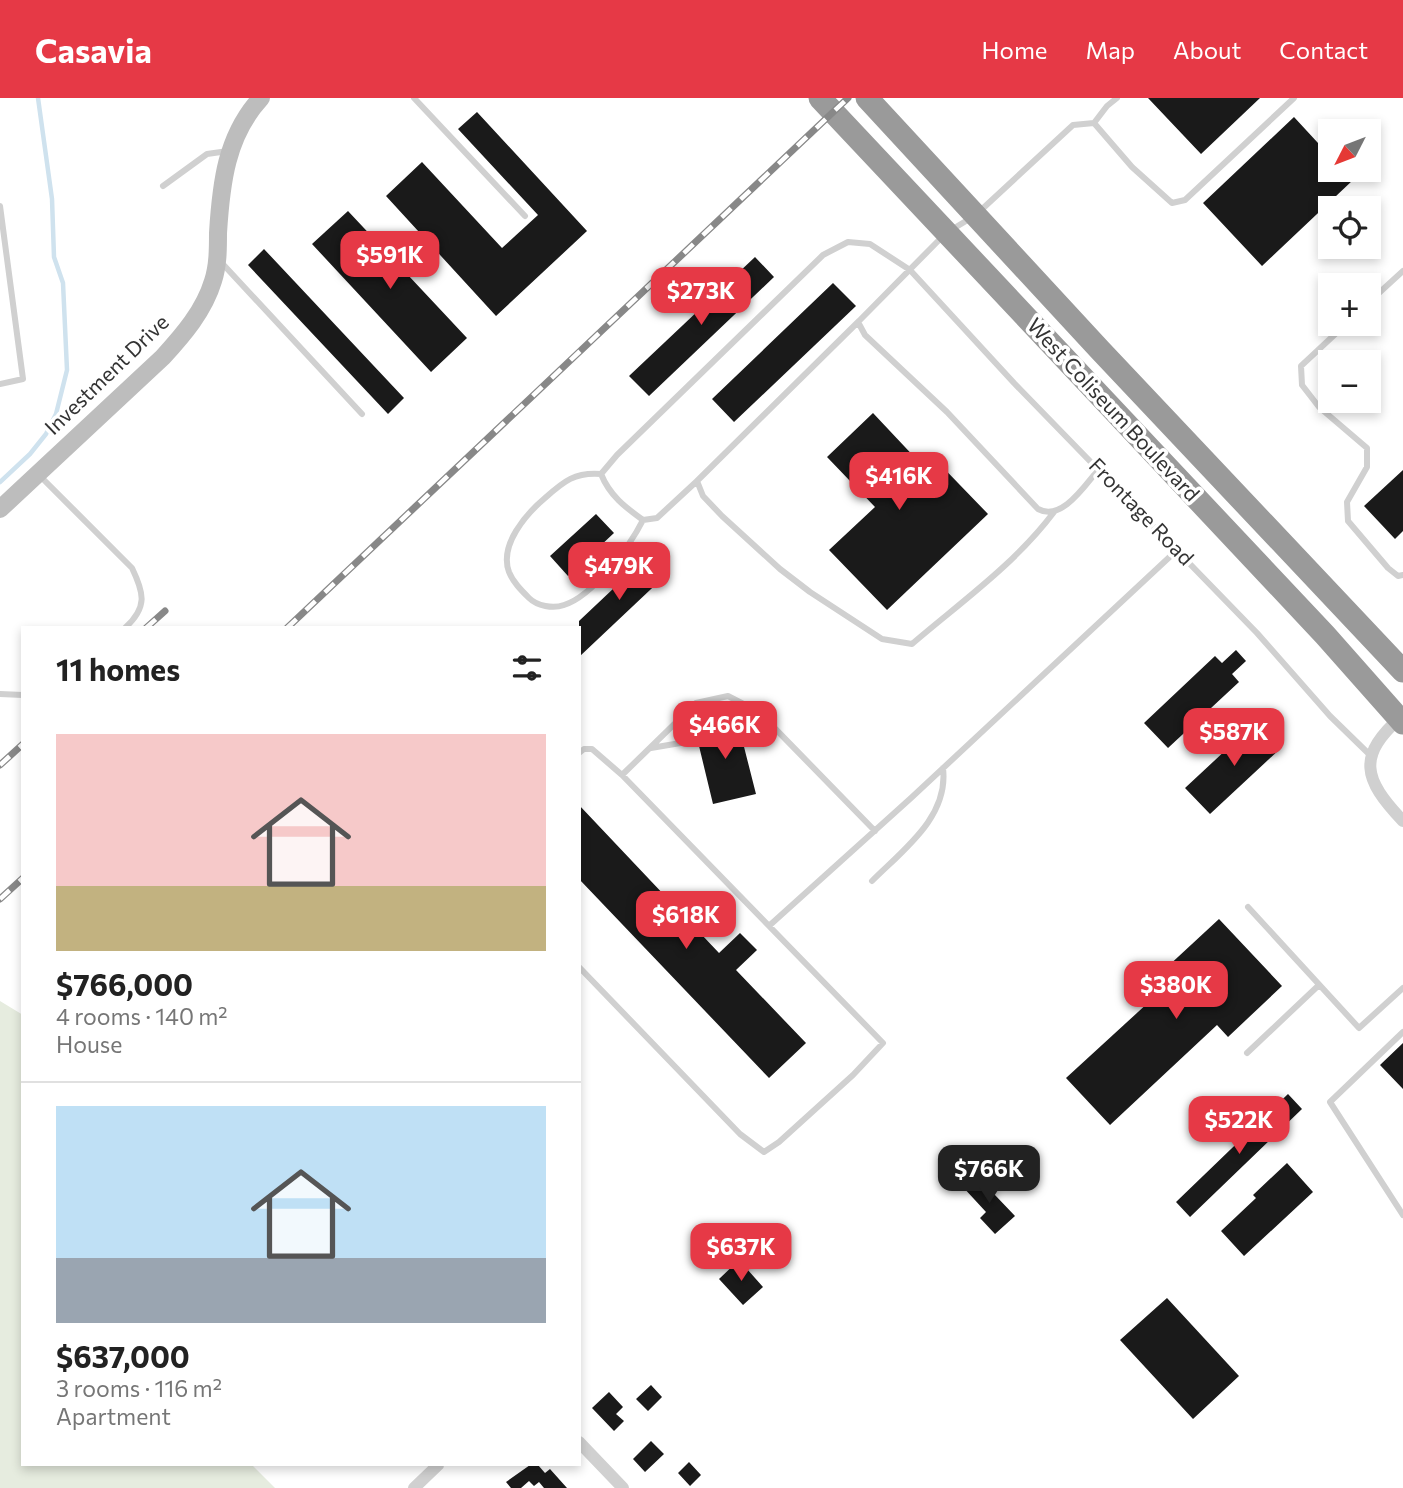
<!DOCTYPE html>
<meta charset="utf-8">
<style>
:root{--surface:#fff;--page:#f6f6f6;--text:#222;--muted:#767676;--line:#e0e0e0;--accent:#e63946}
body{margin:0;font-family:Commissioner,sans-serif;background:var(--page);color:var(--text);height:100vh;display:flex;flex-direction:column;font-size:26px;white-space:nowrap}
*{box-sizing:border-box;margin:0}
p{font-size:23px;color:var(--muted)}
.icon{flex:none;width:38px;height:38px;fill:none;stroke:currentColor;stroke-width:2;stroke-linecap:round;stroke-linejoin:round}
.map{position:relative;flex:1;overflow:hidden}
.details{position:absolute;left:21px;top:528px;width:560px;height:840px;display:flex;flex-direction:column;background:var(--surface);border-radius:0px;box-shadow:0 4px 10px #0003}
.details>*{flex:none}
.needle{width:46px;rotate:228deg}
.fabs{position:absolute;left:1318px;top:21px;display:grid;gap:14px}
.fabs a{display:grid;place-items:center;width:63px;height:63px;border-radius:0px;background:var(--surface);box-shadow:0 4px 10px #0003;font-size:35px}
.price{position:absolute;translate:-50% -60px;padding:0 16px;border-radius:14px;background:var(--accent);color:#fff;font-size:23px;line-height:46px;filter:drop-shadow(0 2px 4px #0008)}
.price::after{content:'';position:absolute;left:50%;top:42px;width:21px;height:16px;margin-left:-10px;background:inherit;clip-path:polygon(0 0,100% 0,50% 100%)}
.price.active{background:#222;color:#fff}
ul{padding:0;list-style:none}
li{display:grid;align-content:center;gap:14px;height:371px;padding:0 35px}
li+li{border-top:2px solid var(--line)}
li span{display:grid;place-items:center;height:217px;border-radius:0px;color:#555}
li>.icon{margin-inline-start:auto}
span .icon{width:126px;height:126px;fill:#fffc;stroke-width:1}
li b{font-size:30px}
h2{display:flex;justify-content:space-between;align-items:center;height:84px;padding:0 35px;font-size:30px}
header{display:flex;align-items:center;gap:42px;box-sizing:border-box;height:98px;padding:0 35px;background:var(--accent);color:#fff}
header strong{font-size:33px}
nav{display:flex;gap:38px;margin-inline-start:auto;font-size:24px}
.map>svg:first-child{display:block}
.green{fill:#e6ecdf}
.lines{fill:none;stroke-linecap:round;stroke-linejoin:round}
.stream{stroke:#cfe2ee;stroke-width:4.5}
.building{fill:#1a1a1a}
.lane{stroke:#d0d0d0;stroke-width:6}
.street{stroke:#d0d0d0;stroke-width:12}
.secondary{stroke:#bdbdbd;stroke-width:18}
.highway{stroke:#9a9a9a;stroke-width:23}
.rail-casing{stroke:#888;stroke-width:7}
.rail{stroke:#fff;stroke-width:4.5;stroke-dasharray:13;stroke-linecap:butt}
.labels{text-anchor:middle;stroke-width:7;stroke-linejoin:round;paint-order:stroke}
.street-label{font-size:21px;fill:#333;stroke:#fff}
</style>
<header>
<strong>Casavia</strong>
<nav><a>Home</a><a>Map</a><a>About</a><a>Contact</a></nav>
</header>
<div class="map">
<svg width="1403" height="1390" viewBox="0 0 1403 1390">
<rect width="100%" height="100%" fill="#fff"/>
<path class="green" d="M0,903L23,917V1367H252L275,1390H0Z"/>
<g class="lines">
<path class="stream" d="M0,384L30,356L46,336L56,316L67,272L63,185L54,159L52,101L38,0"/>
</g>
<path class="building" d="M1148,0H1260L1201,56Z
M477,14L587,133L496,218L386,98L422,64L502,150L538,117L458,31Z
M1294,19L1330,58V72H1343L1353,82L1262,168L1203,105Z
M348,113L467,240L431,274L312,146Z
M264,151L404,300L388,316L248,167Z
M755,159L774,179L649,298L629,278Z
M833,185L856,208L734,324L712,301Z
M873,315L920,365L930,356L988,416L887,512L829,452L875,409L827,359Z
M1403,372V433L1395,441L1364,408Z
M596,416L614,435L568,478L550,458Z
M650,456L668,475L579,559V523Z
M1236,552L1246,563L1232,576L1239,584L1168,650L1144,625L1215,558L1222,565Z
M737,618L739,625L734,632L737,635L741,637L756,696L713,706L699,648L703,645V640L697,636L695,628Z
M1257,623L1282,649L1210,716L1185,690Z
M579,707L719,855L740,835L757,852L736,872L806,945L769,980L579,781Z
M1219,821L1282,888L1228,939L1217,927L1110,1027L1066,980L1174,881L1165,871Z
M1403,945V991L1380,967Z
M1288,996L1302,1011L1190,1119L1176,1104Z
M1287,1065L1313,1094L1244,1158L1221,1133L1256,1100L1253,1097Z
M975,1076L1015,1118L995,1136L980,1120L986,1114L962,1088Z
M739,1162L763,1189L743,1207L719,1181Z
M1167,1200L1239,1278L1193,1321L1120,1242Z
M651,1287L662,1299L648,1313L636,1301Z
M609,1294L623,1309L616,1316L624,1323L614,1333L592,1310Z
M651,1343L664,1356L645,1374L633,1361Z
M689,1364L701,1377L690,1388L678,1375Z
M530,1367H538L545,1375L550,1371L567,1390H544L539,1384L534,1388L529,1383L521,1390H511L506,1384Z"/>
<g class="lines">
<path class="lane" d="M414,0L525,118
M1094,25L1107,8L1117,0
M163,88L207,56L228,53
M0,108L23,281L0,286
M980,113L1073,27L1094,25L1132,69L1172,105L1185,102L1294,0
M951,132L971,120
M942,139L858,224L865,237L947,314L1038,411C1062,424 1085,387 1099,371
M220,163L362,316
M1368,205L1403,173
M859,223L697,383L703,398L722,418L780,471L810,494L882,541L912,546C961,504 1015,466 1054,414
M1346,226L1301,268L1302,287L1319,309L1367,350V369L1347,404L1348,423L1388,470L1398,478L1403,477
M38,376L132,470C144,495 148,509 125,530
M601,376C575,374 564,383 545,400C526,416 499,447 509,474C513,484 521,492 529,500C537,508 553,511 564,507C593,498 630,448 643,422
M697,383L657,420L643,422C625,409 610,398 601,376L617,357L823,157L848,144L870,146L910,172L1014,285L1257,535L1330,618L1370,657
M0,596L23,597
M740,631L769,623
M651,650L698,642
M579,655L584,651H592L622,677L883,945L853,977L779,1044L764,1054L740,1036L579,869
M622,677L696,605L728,598L759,614L875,733
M872,783C903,752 949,719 943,670
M1248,809L1359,930L1403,890
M770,827L911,700L1176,453
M1403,934L1330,1004L1403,1117
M1247,955L1319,887"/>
<path class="street" d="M1403,617C1356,658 1363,681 1403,723
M579,1344L623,1390
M414,1390L438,1367"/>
<path class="secondary" d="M0,411L163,259C183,237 204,213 213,183C218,168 218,151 218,135C221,86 226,38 261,0"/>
<path class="highway" d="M820,0L1325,537L1403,625
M867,0L1100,252L1403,573"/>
<g class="rail-casing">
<path id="rail" d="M146,530L165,513
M287,530L848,0
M0,667L23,646
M0,801L23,780"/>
</g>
<use href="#rail" class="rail"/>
</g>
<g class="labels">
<g class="street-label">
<text transform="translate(107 277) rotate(-44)" y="7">Investment Drive</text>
<text transform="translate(1113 312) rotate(47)" y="7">West Coliseum Boulevard</text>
<text transform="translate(1141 414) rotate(46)" y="7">Frontage Road</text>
</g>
</g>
</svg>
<div class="fabs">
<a><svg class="needle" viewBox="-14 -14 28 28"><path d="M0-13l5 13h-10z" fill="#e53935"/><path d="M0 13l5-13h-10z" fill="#767676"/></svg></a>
<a><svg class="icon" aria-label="locate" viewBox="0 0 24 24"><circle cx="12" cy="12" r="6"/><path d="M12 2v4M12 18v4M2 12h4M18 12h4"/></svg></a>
<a>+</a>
<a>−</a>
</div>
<b class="price" style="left:390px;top:193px">$591K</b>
<b class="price" style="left:701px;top:229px">$273K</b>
<b class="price" style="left:899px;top:414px">$416K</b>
<b class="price" style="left:619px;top:504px">$479K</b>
<b class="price" style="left:725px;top:663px">$466K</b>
<b class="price" style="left:1234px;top:670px">$587K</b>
<b class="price" style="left:686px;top:853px">$618K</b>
<b class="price" style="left:1176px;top:923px">$380K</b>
<b class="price" style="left:1239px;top:1058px">$522K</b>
<b class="price active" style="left:989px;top:1107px">$766K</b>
<b class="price" style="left:741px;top:1185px">$637K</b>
<section class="details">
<h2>11 homes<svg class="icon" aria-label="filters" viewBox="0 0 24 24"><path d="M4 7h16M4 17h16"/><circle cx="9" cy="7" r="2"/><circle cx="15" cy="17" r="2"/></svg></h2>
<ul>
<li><span style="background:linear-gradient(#f6c9c9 70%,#c2b280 0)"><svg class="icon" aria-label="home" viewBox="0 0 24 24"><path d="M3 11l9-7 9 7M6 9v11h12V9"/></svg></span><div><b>$766,000</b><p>4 rooms · 140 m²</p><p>House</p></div></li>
<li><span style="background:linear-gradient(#bfe0f5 70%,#9aa5b1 0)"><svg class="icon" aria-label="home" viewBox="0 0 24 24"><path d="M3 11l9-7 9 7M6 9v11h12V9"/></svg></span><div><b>$637,000</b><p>3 rooms · 116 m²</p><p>Apartment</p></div></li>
</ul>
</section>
</div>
